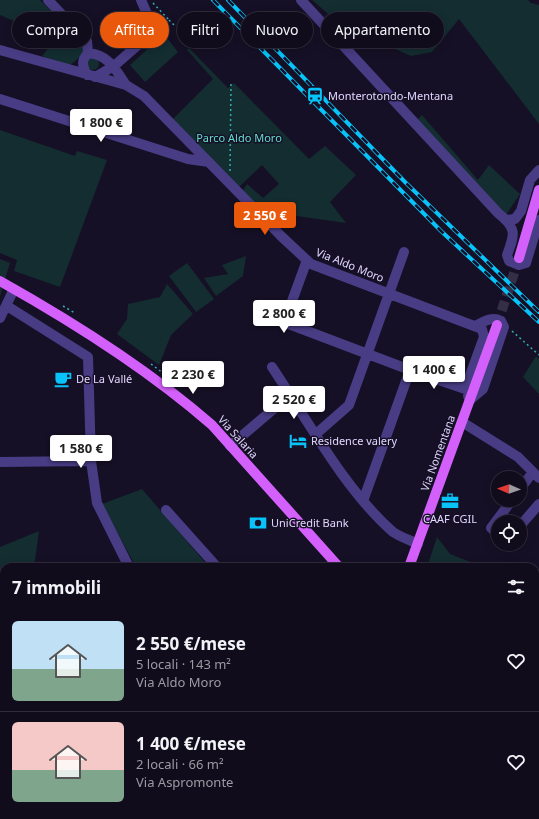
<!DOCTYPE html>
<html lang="it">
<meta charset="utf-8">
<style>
:root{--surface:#100c1c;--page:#1e1a29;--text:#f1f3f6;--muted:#9c9ba3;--line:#302c3b;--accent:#ea580c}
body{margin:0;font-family:"Noto Sans",sans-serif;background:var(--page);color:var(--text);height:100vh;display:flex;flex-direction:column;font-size:15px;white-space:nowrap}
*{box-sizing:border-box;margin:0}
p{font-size:13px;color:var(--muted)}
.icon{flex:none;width:22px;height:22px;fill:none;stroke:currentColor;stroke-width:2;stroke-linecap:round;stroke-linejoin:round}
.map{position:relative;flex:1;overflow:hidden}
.sheet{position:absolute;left:0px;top:563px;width:539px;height:256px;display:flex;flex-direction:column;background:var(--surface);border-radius:12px 12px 0 0;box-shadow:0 2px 10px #0003,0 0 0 1px var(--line)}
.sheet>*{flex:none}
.banner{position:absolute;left:12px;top:12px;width:515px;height:36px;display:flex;gap:8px}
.needle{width:26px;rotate:272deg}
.controls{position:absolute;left:491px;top:471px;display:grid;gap:8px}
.controls a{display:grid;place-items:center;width:36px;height:36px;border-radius:50%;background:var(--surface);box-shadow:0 2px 10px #0003,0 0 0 1px var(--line);font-size:20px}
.price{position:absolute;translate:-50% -34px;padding:0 9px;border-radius:4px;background:#fff;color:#222;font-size:13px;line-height:26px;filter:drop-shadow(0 1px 2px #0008)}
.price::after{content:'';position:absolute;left:50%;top:24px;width:12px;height:9px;margin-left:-6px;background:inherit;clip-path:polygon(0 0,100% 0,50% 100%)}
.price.active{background:var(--accent);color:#fff}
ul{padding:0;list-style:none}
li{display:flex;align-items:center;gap:12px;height:100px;padding:0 12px}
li+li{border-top:1px solid var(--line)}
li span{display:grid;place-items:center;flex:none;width:112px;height:80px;border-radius:6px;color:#555}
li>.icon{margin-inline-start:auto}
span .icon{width:48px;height:48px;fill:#fffc;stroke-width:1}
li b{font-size:17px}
h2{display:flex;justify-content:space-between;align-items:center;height:48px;padding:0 12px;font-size:17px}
.chip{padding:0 14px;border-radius:18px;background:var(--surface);box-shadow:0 2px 10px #0003,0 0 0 1px var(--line);font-size:14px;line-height:36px}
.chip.active{background:var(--accent);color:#fff}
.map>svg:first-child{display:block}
.green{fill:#132d30}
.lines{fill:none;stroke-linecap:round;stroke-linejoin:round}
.major-tunnel{stroke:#342e46;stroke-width:10;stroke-dasharray:10 5;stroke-linecap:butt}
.path{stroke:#32adb6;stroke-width:1.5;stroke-dasharray:2 3;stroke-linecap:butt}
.minor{stroke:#483c84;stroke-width:10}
.major{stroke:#d460fb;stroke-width:10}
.rail-casing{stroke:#07c3f9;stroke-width:4}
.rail{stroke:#161026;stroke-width:2.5;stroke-dasharray:8;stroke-linecap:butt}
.labels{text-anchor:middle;stroke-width:3;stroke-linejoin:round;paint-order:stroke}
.poi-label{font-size:11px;fill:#e0d6fe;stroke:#161026;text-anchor:start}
.park-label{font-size:11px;fill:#63ddce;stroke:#161026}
.street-label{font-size:11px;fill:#e0d6fe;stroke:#161026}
</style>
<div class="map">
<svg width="539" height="819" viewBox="0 0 539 819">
<rect width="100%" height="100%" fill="#161026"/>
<path class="green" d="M0,0H40L83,43L86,52L69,66L42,56L57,37L19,18L14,21L0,15Z
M312,0H528L531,3L539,5V124L459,19L432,52L411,56L341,25Z
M164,34L178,52L145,82L130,65Z
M189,48L228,88L234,83L309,159L325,146L356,175L330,202L346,223L276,213L264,214L242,192L247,184L263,198L279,184L262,165L239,187L172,120L213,79L187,50Z
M87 64a6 6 0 1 1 12 0a6 6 0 1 1-12 0Z
M422,115L478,180L489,165L520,194L506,215L417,120Z
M0,130L75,156L77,151L107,160L60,287L14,271L17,260L0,253Z
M246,256L243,276L216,296L204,278L228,274L222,265Z
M0,259L10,263L0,296Z
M187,263L214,299L196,312L169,276Z
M167,284L193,314L171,335L159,365L117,334L127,319L128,304L160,297Z
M536,356L539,359V394L523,377Z
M142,489L209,567H136L102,504Z
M39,531L34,567H4V773L0,775V547Z
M437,537L450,554L483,567H427Z
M4,783V815H334L325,819H0V785Z
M335,815H426L429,819H327Z"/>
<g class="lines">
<path class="major-tunnel" d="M497,325L519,258"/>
<path class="path" d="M153,3L169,20L158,31
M169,20L174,25
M230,171L231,83
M63,306L75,313
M512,331L539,355
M151,364L163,373
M495,567L498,566"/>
<path class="minor" d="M48,0L87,41L88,53
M301,0L498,213C517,228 515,234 507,255L509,261L519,265L526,263L539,220
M0,50L126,85L144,96L281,236L311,264L482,329L484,337L465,389
M87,75C82,65 81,61 88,53C108,54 116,70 126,85
M95,77L114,66L139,44L149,28L148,16L141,0
M0,99L188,159L209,162
M507,220L515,219L521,211L530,180L539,170
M307,260L287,315L286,323L410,370L465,389
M7,306L88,357L91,461L97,503L129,567
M0,318L14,289
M272,367C308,421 345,490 393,532C400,537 410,540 418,544
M468,396L470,400L483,389L504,327L501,321C491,316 484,322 475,326
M462,422L518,457L539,478
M316,434L349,405L404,252
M230,446L290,395
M0,462L91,461
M520,489L533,472
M363,501L410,370
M166,510L217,567
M520,526L539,504
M498,534L491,528L512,500
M535,643L539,638
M436,815L440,819"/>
<path class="major" d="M519,258L539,190
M0,281C75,323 148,369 212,425L339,567
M409,567L497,325
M535,789L539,794"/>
<g class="rail-casing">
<path id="rail" d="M213,0L441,231L539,322
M228,0L405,182L539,312"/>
</g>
<use href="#rail" class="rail"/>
</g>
<defs>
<g id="station-bare" transform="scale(1.38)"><path d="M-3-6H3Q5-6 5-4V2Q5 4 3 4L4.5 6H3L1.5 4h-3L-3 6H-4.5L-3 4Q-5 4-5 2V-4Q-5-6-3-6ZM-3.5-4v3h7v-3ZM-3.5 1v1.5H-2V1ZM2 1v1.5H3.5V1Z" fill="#07c3f9" stroke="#161026" stroke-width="2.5" paint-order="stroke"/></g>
<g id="cafe-bare" transform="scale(1.38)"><path d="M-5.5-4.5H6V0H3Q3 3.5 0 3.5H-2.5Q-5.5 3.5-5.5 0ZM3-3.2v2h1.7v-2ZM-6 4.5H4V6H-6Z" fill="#07c3f9" stroke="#161026" stroke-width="2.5" paint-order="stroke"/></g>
<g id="hotel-bare" transform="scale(1.38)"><path d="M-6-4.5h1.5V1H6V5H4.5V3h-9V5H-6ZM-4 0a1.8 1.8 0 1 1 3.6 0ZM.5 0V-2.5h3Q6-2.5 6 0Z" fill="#07c3f9" stroke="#161026" stroke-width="2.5" paint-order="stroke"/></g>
<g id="office-bare" transform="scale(1.38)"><path d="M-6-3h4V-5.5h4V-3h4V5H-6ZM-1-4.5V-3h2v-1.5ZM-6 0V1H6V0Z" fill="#07c3f9" stroke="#161026" stroke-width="2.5" paint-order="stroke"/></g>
<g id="bank-bare" transform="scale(1.38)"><path d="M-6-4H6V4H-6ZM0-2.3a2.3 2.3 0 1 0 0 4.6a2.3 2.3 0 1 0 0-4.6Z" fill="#07c3f9" stroke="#161026" stroke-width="2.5" paint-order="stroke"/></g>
</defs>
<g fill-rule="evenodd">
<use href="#station-bare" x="315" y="96"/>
<use href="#cafe-bare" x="63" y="379"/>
<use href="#hotel-bare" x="298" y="441"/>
<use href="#office-bare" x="450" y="501"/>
<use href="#bank-bare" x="258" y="523"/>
</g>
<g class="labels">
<g class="poi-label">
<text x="328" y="100">Monterotondo-Mentana</text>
<text x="76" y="383">De La Vallé</text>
<text x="311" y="445">Residence valery</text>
<text x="450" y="523" text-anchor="middle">CAAF CGIL</text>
<text x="271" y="527">UniCredit Bank</text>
</g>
<g class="park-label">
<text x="239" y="142">Parco Aldo Moro</text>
</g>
<g class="street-label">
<text transform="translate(350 265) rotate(22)" y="4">Via Aldo Moro</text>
<text transform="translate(238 437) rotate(48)" y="4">Via Salaria</text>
<text transform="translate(438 453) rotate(-70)" y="4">Via Nomentana</text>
</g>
</g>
</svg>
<div class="controls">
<a><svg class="needle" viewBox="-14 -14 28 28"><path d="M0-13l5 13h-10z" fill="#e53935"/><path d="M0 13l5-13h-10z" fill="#9c9ba3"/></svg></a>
<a><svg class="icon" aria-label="locate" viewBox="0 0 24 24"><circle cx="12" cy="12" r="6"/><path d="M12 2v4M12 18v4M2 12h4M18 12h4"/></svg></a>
</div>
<b class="price" style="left:101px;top:143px">1 800 €</b>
<b class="price active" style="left:265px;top:236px">2 550 €</b>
<b class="price" style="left:284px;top:334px">2 800 €</b>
<b class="price" style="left:434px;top:390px">1 400 €</b>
<b class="price" style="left:193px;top:395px">2 230 €</b>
<b class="price" style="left:294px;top:420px">2 520 €</b>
<b class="price" style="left:81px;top:469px">1 580 €</b>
<div class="banner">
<a class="chip">Compra</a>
<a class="chip active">Affitta</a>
<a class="chip">Filtri</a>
<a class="chip">Nuovo</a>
<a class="chip">Appartamento</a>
</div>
<section class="sheet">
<h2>7 immobili<svg class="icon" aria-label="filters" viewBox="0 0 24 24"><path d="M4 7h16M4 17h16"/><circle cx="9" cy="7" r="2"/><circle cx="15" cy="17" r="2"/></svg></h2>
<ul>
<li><span style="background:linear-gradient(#bfe0f5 60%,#7fa58c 0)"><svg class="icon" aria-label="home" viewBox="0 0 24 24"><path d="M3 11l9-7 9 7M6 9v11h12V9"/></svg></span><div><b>2 550 €/mese</b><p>5 locali · 143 m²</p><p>Via Aldo Moro</p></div><svg class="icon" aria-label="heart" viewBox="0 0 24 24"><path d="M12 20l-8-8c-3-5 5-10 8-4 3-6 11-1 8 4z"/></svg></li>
<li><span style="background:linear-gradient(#f6c9c9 60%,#7fa58c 0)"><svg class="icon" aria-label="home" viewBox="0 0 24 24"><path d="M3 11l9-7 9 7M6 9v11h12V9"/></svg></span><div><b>1 400 €/mese</b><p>2 locali · 66 m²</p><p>Via Aspromonte</p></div><svg class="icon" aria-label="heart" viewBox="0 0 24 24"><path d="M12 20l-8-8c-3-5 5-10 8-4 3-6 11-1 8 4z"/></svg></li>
</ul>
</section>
</div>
